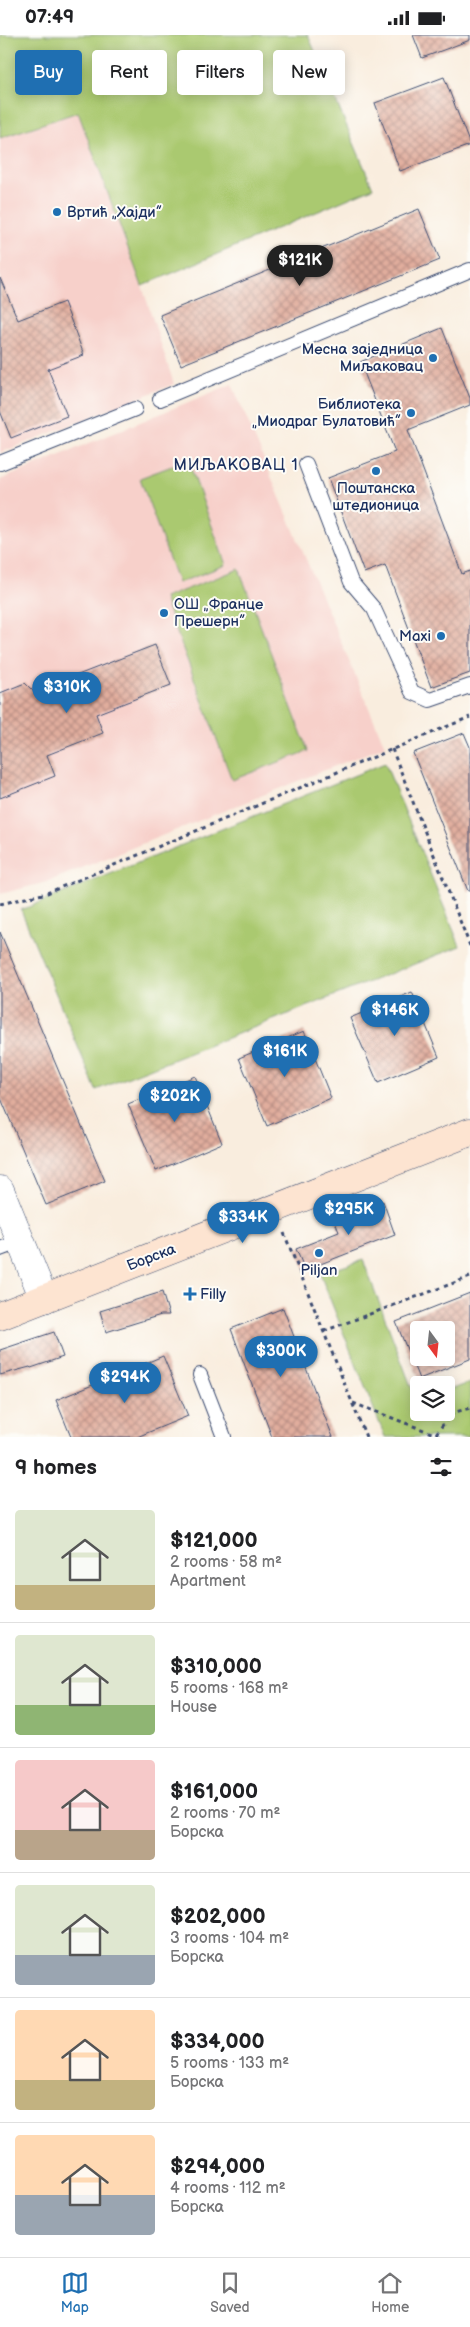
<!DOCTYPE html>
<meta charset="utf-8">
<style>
:root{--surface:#fff;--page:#f2f2f2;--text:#202124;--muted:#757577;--line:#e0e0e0;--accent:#1f6fb2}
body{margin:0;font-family:"Balsamiq Sans",sans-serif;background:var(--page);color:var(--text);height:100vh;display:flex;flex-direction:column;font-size:19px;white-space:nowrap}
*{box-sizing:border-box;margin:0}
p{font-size:16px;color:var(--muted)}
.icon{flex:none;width:28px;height:28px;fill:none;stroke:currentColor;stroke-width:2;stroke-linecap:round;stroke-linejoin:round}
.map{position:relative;height:1402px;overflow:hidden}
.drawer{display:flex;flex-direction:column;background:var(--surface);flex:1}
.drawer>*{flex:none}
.banner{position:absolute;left:15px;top:15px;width:440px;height:45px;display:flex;gap:10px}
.needle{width:32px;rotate:165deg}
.fabs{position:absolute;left:410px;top:1286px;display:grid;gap:10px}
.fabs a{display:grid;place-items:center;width:45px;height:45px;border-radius:5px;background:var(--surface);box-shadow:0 2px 12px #0003;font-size:25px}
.price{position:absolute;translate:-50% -42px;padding:0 11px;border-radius:18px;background:var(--accent);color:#fff;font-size:16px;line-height:32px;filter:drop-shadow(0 1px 2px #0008)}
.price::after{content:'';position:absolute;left:50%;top:30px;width:15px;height:11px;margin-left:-8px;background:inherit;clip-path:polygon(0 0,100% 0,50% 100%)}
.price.selected{background:#222;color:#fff}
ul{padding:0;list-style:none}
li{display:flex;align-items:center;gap:15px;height:125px;padding:0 15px}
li+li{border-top:1px solid var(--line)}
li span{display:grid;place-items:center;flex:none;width:140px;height:100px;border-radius:5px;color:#555}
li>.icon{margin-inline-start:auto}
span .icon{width:60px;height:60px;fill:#fffc;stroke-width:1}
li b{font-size:21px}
h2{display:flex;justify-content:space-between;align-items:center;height:60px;padding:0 15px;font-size:21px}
.chip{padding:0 18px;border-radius:5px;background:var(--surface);box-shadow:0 2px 12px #0003;font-size:18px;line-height:45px}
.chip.selected{background:var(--accent);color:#fff}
.status{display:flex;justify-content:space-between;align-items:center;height:35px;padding:0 25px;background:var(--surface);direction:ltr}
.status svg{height:14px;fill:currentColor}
.tab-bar{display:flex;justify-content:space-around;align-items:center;height:70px;border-top:1px solid var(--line);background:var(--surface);font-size:14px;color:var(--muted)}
.tab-bar a{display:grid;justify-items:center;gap:2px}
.tab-bar .selected{color:var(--accent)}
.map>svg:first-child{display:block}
.built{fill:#f7d0ca}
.green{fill:#aac970;stroke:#627c67}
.building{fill:url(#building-cross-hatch);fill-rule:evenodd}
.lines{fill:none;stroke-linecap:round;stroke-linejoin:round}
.lane-casing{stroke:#3c4c71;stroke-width:16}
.street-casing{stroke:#3c4c71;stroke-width:29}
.secondary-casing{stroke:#3c4c71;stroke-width:29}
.path{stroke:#3c4c71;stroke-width:3;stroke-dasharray:4 4;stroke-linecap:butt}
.lane{stroke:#fff;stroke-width:14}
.street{stroke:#fff;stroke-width:28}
.secondary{stroke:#fde4d1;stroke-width:28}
.poi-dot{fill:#1f6fb2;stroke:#fdfcf7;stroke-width:2}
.labels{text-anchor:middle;stroke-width:4;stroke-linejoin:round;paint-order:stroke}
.poi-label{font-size:15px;fill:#1b2f5e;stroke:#fdfcf7;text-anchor:start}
.street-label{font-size:15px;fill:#1b2f5e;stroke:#fdfcf7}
.neighbourhood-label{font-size:16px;letter-spacing:1px;fill:#1b2f5e;stroke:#fdfcf7}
</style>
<div class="status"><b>07:49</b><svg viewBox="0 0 49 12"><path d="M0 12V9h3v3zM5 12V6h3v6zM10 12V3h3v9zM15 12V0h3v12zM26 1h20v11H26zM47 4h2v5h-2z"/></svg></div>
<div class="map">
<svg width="470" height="1402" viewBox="0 0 470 1402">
<defs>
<pattern id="building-cross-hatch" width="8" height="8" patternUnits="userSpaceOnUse" patternTransform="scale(1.25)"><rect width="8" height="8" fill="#e1ad9d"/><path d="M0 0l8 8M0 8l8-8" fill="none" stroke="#b68d83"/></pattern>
</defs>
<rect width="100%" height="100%" fill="#fdfcf7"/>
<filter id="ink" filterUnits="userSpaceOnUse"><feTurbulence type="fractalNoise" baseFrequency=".02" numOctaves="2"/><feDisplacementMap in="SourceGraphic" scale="10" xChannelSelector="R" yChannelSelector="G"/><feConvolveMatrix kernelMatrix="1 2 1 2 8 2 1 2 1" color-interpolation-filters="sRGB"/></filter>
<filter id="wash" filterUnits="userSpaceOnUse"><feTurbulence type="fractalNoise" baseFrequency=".0096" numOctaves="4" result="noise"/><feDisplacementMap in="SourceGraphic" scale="20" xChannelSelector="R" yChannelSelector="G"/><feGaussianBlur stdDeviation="1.12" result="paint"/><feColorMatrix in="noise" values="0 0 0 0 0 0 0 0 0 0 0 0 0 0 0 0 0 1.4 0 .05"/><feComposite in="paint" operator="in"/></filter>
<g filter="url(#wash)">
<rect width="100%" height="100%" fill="#f9edde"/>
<path class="built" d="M78,77L142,251L174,349L0,418V103Z
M232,349L385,711L47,847L0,859V445Z"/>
<path class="green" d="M0,0H308L373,153L142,251L78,77L0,103Z
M188,425L226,530L178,548L140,443Z
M239,534L308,716L232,745L164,563Z
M385,728L460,911L96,1055L21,875Z
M363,1225L417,1367L419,1366V1378H446V1356L470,1348V1402H385L320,1239Z"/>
<g id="blocks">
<path class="building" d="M413,0H470V5L422,23Z
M444,42L470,110L400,136L375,68Z
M419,174L440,225L181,330L160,280Z
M0,243L18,285L64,267L84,320L48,334L67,381L11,403L0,376Z
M442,293L470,363V370L408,395L462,539L470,536V638L431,652L385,530L364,538L328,443L395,417L360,327Z
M155,610L171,650L96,679L103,698L47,720L55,741L0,763V658L25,648L34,657Z
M464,698L470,712V856H468L413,718Z
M0,897L105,1146L46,1170L0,1061Z
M412,957L439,1022L378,1048L350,983Z
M304,996L331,1063L267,1091L239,1023Z
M195,1041L222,1108L156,1136L128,1069Z
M383,1166L395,1200L305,1235L296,1214L339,1197L334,1184Z
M162,1257L169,1280H161L106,1297L100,1276Z
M470,1258V1324L419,1344L396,1287ZM419,1295H446V1322H419Z
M283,1273L319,1367L333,1402H272L231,1294Z
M54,1297L63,1322L31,1333L30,1332L0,1340V1315Z
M163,1321L188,1381L137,1402H71L56,1365Z"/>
</g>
</g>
<g filter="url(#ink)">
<use href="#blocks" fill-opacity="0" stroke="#3c4c71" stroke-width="1"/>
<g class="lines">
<g class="lane-casing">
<path id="lane" d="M160,364L470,235
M0,428L135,374
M306,429L351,547L374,574L412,657L430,665L470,651
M0,1214L21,1206
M200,1340L224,1402"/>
</g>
<g class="street-casing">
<path id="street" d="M0,1155L44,1264"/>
</g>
<g class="secondary-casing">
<path id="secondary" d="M0,1281L470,1097"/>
</g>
<path class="path" d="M392,714L470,911
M0,869L47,858L470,682
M284,1198L366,1402
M324,1296L470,1242
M353,1368L442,1402
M429,1402L435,1400L452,1378L470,1373"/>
<use href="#lane" class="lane"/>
<use href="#street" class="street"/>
<use href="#secondary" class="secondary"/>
</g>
</g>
<g class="poi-dot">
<circle cx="57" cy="177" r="5"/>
<circle cx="433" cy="323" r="5"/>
<circle cx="411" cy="378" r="5"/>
<circle cx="376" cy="436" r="5"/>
<circle cx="164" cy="578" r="5"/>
<circle cx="441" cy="601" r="5"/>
<circle cx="319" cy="1218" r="5"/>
<path d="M187.5 1251.5h5v5h5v5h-5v5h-5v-5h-5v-5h5z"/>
</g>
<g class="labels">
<g class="poi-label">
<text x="67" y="182">Вртић „Хајди”</text>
<text x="423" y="319" text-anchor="end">Месна заједница<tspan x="423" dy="17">Миљаковац</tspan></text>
<text x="401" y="374" text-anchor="end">Библиотека<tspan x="401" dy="17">„Миодраг Булатовић”</tspan></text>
<text x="376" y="458" text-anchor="middle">Поштанска<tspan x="376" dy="17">штедионица</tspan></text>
<text x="174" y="574">ОШ „Франце<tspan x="174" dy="17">Прешерн”</tspan></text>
<text x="431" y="606" text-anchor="end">Maxi</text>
<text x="319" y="1240" text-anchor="middle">Piljan</text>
<text x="200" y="1264">Filly</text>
</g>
<g class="street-label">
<text transform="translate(151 1222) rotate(-21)" y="5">Борска</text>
</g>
<g class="neighbourhood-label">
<text x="236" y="435">МИЉАКОВАЦ 1</text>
</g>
</g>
</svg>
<div class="fabs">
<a><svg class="needle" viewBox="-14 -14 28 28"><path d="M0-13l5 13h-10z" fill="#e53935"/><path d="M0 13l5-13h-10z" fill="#757577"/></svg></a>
<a><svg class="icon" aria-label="layers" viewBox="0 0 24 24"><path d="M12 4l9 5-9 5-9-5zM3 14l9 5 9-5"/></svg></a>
</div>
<b class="price selected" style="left:300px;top:252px">$121K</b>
<b class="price" style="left:67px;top:679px">$310K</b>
<b class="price" style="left:395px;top:1002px">$146K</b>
<b class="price" style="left:285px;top:1043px">$161K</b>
<b class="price" style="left:175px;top:1088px">$202K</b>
<b class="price" style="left:349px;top:1201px">$295K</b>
<b class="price" style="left:243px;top:1209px">$334K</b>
<b class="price" style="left:281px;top:1343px">$300K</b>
<b class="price" style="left:125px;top:1369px">$294K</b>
<div class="banner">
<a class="chip selected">Buy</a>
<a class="chip">Rent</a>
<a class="chip">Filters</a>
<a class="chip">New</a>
</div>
</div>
<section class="drawer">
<h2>9 homes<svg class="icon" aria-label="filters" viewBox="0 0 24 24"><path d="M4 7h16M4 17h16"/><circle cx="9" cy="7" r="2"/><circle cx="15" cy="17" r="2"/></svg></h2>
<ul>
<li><span style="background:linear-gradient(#dfe7d0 75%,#c2b280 0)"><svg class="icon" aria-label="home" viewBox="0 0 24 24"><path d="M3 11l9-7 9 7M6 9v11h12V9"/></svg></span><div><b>$121,000</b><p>2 rooms · 58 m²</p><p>Apartment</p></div></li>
<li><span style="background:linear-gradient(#dfe7d0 70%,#8fb573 0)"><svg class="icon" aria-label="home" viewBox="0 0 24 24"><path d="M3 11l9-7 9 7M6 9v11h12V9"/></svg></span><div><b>$310,000</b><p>5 rooms · 168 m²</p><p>House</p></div></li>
<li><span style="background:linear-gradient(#f6c9c9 70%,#b9a48a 0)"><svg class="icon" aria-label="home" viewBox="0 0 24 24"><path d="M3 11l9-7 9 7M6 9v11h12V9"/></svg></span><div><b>$161,000</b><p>2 rooms · 70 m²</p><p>Борска</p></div></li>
<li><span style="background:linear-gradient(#dfe7d0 70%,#9aa5b1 0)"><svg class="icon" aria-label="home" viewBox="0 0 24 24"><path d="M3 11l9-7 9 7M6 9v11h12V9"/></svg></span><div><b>$202,000</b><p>3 rooms · 104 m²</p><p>Борска</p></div></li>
<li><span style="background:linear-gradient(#ffd9b3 70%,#c2b280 0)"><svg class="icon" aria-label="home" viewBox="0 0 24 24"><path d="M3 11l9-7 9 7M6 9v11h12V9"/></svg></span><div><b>$334,000</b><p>5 rooms · 133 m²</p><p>Борска</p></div></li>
<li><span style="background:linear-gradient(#ffd9b3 60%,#9aa5b1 0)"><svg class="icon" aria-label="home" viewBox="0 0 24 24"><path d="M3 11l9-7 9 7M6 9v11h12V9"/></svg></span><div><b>$294,000</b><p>4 rooms · 112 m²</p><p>Борска</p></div></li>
</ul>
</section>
<nav class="tab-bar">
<a class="selected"><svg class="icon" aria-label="map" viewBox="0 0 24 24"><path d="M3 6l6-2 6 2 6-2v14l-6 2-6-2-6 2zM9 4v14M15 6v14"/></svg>Map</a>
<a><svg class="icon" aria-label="saved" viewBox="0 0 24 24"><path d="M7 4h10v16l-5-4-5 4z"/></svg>Saved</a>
<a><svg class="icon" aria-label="home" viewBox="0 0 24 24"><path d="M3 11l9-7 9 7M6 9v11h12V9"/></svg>Home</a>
</nav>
